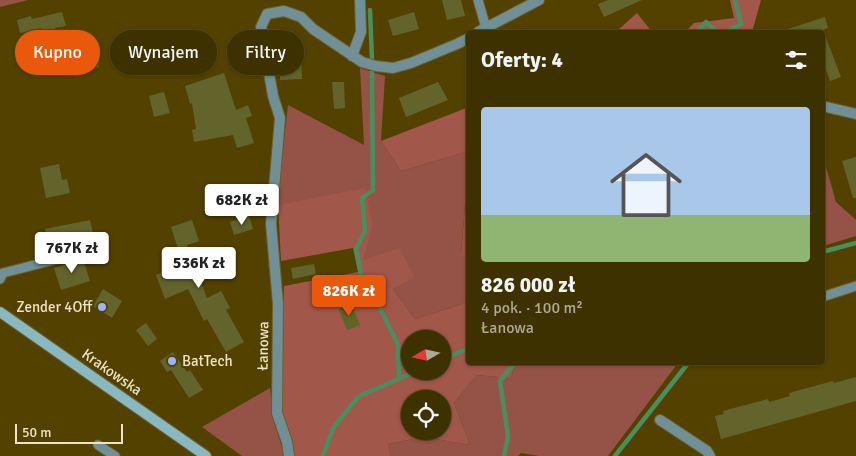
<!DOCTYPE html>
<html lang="pl">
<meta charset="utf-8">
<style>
:root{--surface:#3e3100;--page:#493d0f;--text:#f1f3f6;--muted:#ada999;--line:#574c22;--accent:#ea580c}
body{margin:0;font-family:Signika,sans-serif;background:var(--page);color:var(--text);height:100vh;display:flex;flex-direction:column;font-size:19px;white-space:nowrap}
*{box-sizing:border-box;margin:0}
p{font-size:16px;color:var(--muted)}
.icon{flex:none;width:28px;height:28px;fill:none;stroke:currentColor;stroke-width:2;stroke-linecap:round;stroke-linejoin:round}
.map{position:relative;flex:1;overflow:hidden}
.drawer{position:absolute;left:466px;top:30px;width:359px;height:335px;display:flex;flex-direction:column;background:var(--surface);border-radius:5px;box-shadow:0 1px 4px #0004,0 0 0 1px var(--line)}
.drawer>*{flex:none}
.hud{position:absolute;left:15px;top:30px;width:376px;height:45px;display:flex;gap:10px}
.needle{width:32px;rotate:261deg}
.controls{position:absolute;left:401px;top:330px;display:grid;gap:10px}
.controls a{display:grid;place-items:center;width:50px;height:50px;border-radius:50%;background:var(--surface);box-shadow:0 1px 4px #0004,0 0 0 1px var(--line);font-size:25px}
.scale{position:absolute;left:15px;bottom:12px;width:108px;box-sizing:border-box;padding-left:5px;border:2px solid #ede3c6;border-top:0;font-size:14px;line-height:18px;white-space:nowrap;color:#ede3c6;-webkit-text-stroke:4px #534100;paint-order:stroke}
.price{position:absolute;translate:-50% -42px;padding:0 11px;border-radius:5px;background:#fff;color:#222;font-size:16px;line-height:32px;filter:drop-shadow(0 1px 2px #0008)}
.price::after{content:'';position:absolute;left:50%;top:30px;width:15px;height:11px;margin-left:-8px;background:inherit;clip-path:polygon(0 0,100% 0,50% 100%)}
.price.current{background:var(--accent);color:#fff}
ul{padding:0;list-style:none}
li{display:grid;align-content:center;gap:10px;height:265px;padding:0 15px}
li span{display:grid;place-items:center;height:155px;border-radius:5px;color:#555}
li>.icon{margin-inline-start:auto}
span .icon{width:90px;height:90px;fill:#fffc;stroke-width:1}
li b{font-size:21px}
h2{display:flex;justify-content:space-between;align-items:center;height:60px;padding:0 15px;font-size:21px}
.pill{padding:0 18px;border-radius:22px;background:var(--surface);box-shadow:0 1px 4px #0004,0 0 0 1px var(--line);font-size:18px;line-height:45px}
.pill.current{background:var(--accent);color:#fff}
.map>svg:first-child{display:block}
.green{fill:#955347}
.forest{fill:#a15749;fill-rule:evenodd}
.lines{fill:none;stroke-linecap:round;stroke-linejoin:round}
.stream{stroke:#4b8e5e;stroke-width:4.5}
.building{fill:#62642b}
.service-casing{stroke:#6f5e24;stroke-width:11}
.minor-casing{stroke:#6f5e24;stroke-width:12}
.secondary-casing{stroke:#6f5e24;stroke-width:12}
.service{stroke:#708f96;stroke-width:9}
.minor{stroke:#708f96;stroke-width:10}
.secondary{stroke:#88b9c3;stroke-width:10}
.poi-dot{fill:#9eb3fd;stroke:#534100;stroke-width:2}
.labels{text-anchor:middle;stroke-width:4.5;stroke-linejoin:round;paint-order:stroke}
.poi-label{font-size:15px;fill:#ede3c6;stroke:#534100;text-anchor:end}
.street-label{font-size:15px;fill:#ede3c6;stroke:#534100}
</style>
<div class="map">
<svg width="856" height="456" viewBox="0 0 856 456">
<rect width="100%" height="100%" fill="#534100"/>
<path class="green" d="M0,0H28L0,7Z
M360,68L385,76L381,141L401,171L466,152L469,150V206L465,204L461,254L469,257V302L415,319L393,289L362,260L373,227L278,205L282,158L288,105L364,145Z
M823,156L836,202L856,220V236L823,246Z
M515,363H678L608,456H539L521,453L518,456H391L388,444L424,437L470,445L454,403L477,375L511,378Z
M270,388L274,422L282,447L283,456H242L202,427Z"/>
<path class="forest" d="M730,0H761L752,32H685L694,23L734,18Z
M637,13L652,32H612L619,29Z
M469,107V150L466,152L401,171L381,141Z
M365,188L373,227L363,260L400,248L414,277L393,289L415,319L469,302V362L515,363L511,378L477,375L454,403L470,445L424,437L388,444L391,456H294L280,411L284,286L358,272L353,248L281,261L278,205ZM410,339H442V371H410ZM410,399H442V431H410Z
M465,204L469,206V257L461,255Z"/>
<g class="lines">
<path class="stream" d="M370,10L372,60
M697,32L706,22L717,32
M726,32L741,24L735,0
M372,71L373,190L362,198L365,231L356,249L362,280L378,304L398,345L399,379
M822,252L856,243
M442,360L469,348
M323,456L333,428L359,396L417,371
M504,456L508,436L500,381L513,365V362
M615,456L689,362"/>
</g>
<path class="building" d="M442,0H461L465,16L447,20Z
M608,0H642L604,17L598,4Z
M62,12L66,26L55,28L58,39L44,42L41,28L20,33L17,20L31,16L32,19Z
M414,12L419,29L393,36L388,20Z
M825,17L828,28L823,30L841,77L830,81L824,64L822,65V32H786L785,30Z
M301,55L302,79L280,80V56Z
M97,56L99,67L86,70L83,58Z
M224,73L236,110L248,105L252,116L246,118L254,143L237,148L233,135L194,142L192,130L196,129L192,103L190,104L185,86Z
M332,82H344L345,108L334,109Z
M438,82L448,100L406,117L399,98Z
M164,92L170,113L154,117L149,96Z
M856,157V198H853L842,161Z
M59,164L62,180L67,179L70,193L46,198L40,168Z
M249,216L253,229L234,235L230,222Z
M90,220L93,234L48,244L45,229Z
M192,220L199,241L187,245L207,298L221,291L230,308L226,310L244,342L226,352L207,319L204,321L188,289L165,299L156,275L183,264L171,227Z
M83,259L90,281L61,290L54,268Z
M314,264L316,274L293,279L291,268Z
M103,289L122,301L112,318L93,306Z
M351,303L360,325L347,330L338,309Z
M146,323L157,339L148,346L136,330Z
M173,352L187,372L190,370L203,390L189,398L171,370L167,372L160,361Z
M856,377V401L721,439L715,416L724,414L723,411L768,399L769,402L790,396L789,393L833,381L834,383Z"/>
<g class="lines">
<g class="service-casing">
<path id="service" d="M478,0L486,28
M0,279L3,273L85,252
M822,297L856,286
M98,445L115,456"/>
</g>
<g class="minor-casing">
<path id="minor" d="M478,32L539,0
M352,56L361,32L360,0
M822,106L856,114
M660,420L707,451L710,456
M289,456L287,442L277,413L278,304L271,224L280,118L273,96L261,27L267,14L284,11L301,17L313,29L362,62L376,66L393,68L411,63L457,44L469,38"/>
</g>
<g class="secondary-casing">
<path id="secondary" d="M0,312L206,456"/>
</g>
<use href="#service" class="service"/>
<use href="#minor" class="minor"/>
<use href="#secondary" class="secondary"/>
</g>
<g class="poi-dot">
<circle cx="102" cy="307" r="5"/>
<circle cx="172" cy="361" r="5"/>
</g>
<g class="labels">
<g class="poi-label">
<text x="92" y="312">Zender 4Off</text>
<text x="182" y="366" text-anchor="start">BatTech</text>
</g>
<g class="street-label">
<text transform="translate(263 346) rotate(-89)" y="5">Łanowa</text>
<text transform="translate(112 372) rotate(35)" y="5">Krakowska</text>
</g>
</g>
</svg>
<div class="controls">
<a><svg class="needle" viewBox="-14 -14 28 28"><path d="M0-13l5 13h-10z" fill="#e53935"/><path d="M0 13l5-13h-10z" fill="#ada999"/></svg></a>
<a><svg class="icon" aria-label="locate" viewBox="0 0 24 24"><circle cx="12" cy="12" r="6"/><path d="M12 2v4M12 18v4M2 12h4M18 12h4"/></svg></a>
</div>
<div class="scale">50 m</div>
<b class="price" style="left:242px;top:226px">682K zł</b>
<b class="price" style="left:72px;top:274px">767K zł</b>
<b class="price" style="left:199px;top:289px">536K zł</b>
<b class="price current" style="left:349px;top:317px">826K zł</b>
<div class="hud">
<a class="pill current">Kupno</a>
<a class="pill">Wynajem</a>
<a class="pill">Filtry</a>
</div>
<section class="drawer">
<h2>Oferty: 4<svg class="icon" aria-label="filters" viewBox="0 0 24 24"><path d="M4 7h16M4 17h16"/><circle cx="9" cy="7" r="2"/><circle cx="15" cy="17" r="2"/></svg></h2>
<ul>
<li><span style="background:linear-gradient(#a9c7e8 70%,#8fb573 0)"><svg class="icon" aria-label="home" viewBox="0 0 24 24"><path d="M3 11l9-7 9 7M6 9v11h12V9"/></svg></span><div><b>826 000 zł</b><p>4 pok. · 100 m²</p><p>Łanowa</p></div></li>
</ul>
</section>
</div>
